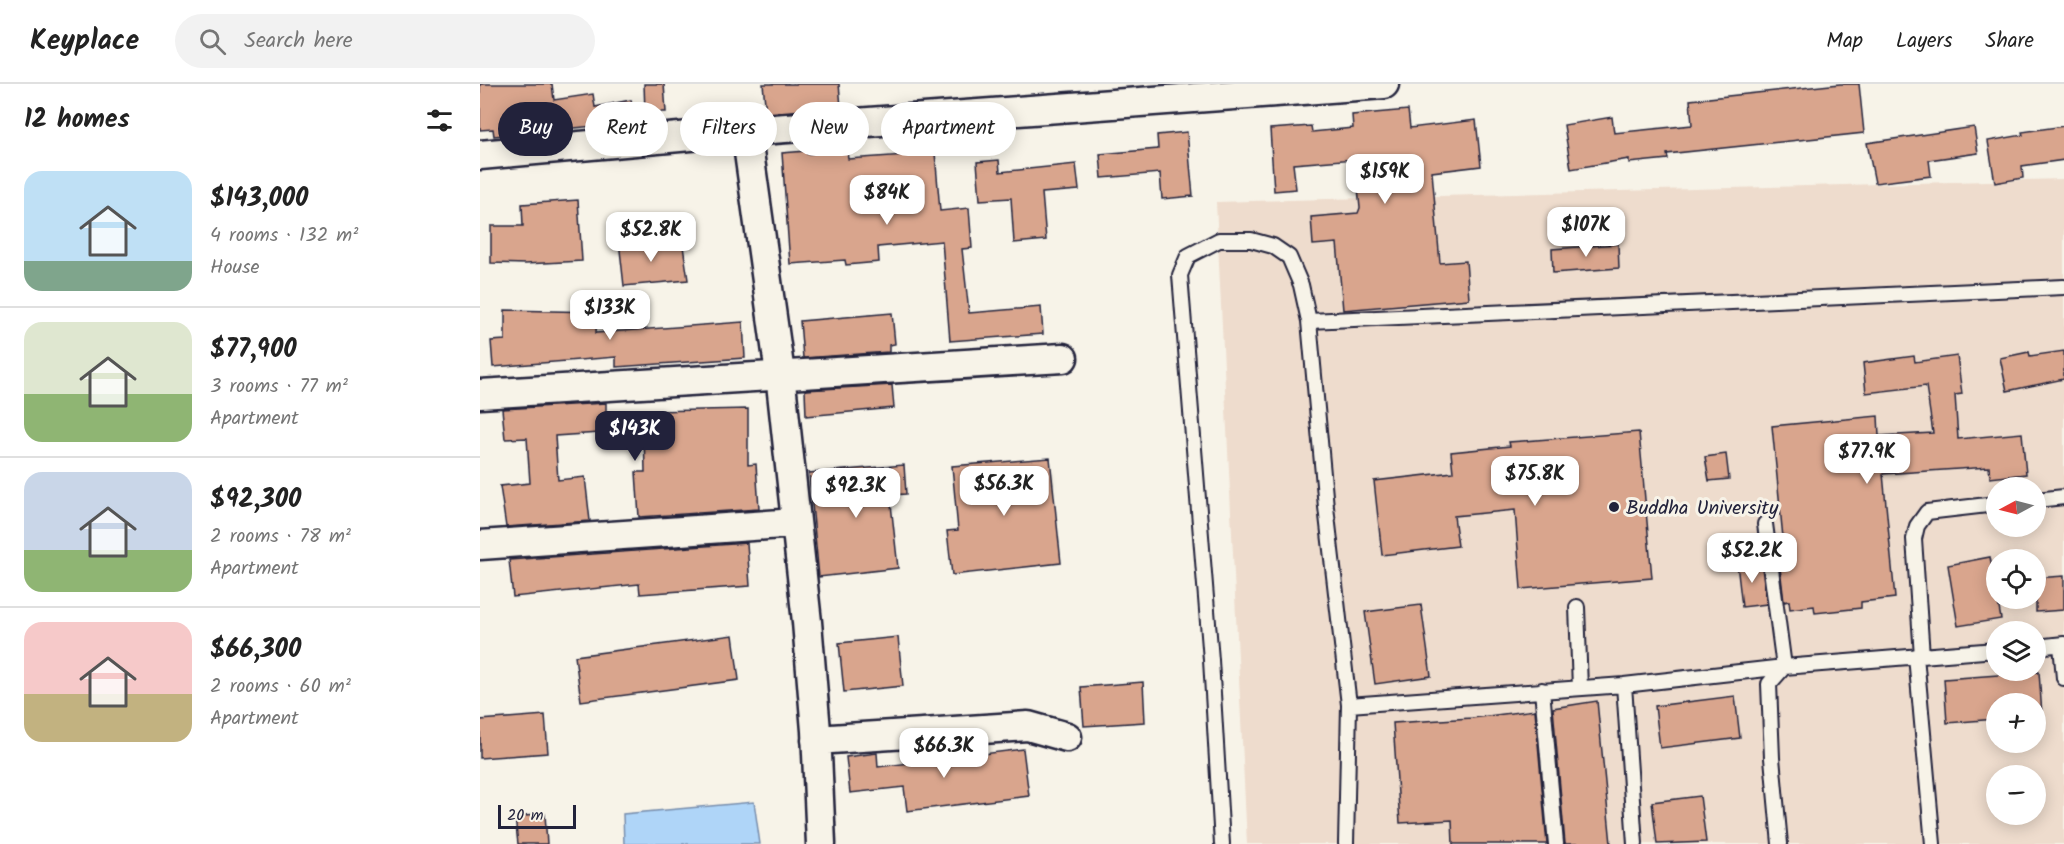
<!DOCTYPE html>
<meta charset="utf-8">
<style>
:root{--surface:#fff;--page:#f2f2f2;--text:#222;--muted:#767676;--line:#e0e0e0;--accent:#22223b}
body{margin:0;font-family:Kalam,sans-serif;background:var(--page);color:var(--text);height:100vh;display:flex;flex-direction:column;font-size:22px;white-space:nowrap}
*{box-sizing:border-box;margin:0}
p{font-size:20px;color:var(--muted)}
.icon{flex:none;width:33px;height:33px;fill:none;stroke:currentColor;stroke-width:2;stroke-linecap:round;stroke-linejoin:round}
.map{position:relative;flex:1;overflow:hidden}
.sheet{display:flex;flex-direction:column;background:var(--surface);width:480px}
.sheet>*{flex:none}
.top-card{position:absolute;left:18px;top:18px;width:570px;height:54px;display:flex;gap:12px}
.needle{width:39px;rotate:263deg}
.fabs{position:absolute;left:1506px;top:393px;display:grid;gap:12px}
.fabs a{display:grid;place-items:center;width:60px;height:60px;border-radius:50%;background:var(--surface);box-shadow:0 3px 15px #0003;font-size:30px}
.scale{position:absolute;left:18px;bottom:15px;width:78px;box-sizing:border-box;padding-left:6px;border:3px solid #22223b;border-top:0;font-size:16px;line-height:21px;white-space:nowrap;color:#22223b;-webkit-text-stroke:4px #f7f3e8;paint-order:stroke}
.price{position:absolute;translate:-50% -51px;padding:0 14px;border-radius:12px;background:#fff;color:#222;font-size:20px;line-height:39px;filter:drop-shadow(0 2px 3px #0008)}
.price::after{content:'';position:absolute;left:50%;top:36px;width:18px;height:14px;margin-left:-9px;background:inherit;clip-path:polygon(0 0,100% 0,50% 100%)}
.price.active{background:var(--accent);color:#fff}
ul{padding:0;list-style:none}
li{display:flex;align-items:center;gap:18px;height:150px;padding:0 24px}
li+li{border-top:2px solid var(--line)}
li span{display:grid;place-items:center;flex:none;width:168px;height:120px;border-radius:18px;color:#555}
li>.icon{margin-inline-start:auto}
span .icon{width:72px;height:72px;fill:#fffc;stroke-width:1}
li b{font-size:26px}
h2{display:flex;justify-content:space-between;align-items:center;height:72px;padding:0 24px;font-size:26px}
.tag{padding:0 21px;border-radius:27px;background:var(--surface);box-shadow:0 3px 15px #0003;font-size:21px;line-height:54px}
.tag.active{background:var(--accent);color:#fff}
header{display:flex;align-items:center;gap:36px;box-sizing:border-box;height:84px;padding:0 30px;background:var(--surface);border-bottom:2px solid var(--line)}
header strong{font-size:28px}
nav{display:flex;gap:33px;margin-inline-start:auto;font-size:21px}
.search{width:420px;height:54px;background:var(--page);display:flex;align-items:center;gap:15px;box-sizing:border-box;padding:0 21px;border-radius:33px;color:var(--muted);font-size:22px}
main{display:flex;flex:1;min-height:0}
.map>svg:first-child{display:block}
.built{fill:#eedccd;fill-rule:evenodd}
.water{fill:#afd5f8;stroke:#778dac;stroke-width:1.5}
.building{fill:#d9a58d;stroke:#22223b;stroke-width:1.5}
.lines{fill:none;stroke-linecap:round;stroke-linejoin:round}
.service-casing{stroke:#22223b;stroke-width:18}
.minor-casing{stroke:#22223b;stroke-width:33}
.service{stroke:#f7f3e8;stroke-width:14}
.minor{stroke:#f7f3e8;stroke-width:28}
.poi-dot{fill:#22223b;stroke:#f7f3e8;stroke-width:2}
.labels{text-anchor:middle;stroke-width:6;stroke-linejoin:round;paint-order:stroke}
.poi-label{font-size:20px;fill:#22223b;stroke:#f7f3e8;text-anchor:start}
</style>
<header>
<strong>Keyplace</strong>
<div class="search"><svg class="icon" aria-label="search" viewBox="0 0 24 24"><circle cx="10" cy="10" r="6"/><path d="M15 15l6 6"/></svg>Search here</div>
<nav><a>Map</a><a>Layers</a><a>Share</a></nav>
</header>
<main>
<section class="sheet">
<h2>12 homes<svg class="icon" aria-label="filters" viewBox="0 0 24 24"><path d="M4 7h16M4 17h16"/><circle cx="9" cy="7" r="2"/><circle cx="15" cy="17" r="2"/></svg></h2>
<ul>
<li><span style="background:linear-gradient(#bfe0f5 75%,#7fa58c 0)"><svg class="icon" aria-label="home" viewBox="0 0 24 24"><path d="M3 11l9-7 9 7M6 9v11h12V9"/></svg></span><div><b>$143,000</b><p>4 rooms · 132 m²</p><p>House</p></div></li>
<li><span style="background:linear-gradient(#dfe7d0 60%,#8fb573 0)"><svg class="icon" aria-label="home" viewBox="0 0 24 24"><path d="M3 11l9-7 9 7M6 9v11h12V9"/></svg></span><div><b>$77,900</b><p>3 rooms · 77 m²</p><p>Apartment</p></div></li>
<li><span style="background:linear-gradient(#c9d6e8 65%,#8fb573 0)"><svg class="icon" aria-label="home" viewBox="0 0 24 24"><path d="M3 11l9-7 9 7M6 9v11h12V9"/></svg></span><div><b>$92,300</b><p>2 rooms · 78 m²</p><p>Apartment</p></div></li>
<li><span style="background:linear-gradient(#f6c9c9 60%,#c2b280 0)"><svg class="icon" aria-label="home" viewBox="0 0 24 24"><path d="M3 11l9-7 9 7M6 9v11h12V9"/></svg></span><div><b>$66,300</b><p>2 rooms · 60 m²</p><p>Apartment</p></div></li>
</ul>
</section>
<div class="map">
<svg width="1584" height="760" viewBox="0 0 1584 760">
<rect width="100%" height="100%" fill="#f7f3e8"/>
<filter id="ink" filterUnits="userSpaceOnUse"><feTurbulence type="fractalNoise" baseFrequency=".0167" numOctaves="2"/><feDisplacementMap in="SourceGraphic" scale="12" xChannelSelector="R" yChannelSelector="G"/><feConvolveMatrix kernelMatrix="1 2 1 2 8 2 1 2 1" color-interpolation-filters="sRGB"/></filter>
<g filter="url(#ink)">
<path class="built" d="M1584,95V760H767L736,118ZM1516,404H1556V442H1516ZM1516,476H1556V514H1516ZM1516,548H1556V586H1516ZM1516,620H1556V658H1516ZM1516,692H1556V730H1516Z"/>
<path class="water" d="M274,718L280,760H144L143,730Z"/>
<path class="building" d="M0,0H72L74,16L113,10L115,23L151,16L155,40L134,42V40L14,52L13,45L0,46Z
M164,0H184L186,28H165Z
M283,0H359L361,23L286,29Z
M1360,0H1379L1384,49L1187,70L1188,75L1149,79V75L1091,85L1084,41L1132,33L1134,49L1212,41L1210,16Z
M928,26L930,44L996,36L1001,82L952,88L960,179L986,177L989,215L863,226L857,159L833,161L831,133L878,129L880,124L875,75L813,80L816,105L794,107L790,45L831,42L832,48L873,44L872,31Z
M1584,42V76L1542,82L1543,94L1515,99L1508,57L1543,51L1542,48Z
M1494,43L1498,69L1449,76L1451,92L1395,99L1387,59Z
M707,48L713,112L682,115L680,89L622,94L620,70L678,65L677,51Z
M326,67L327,70L367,67L368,75L455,69L460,127L489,124L492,164L482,165L489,229L561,223L563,250L470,257L462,157L398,163L399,178L366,181L365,176L310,180L302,69Z
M519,76L520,88L596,80L599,106L562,109L566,156L534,159L531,114L500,116L497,78Z
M98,116L102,177L45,180L11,179V142H43L42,120Z
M170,154L172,167L203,162L208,196L144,202L139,157Z
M1138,160L1139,184L1073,189L1072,165Z
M25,226L117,228L116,249L263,238L265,274L136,283V273L13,283L11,257L25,256Z
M412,229L415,260L409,261V268L323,274L320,237Z
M1584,267V295L1527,307L1520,274L1549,268L1550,272Z
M1434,272L1435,278L1477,272L1482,310L1475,311L1478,355L1542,349L1546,390L1510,394L1509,383L1403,390L1415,514L1381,518V524L1335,529L1334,522L1310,525L1309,517L1304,518L1299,475L1305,474L1292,342L1398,332L1399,352L1453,349L1446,302L1386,309L1383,279Z
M412,301L414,324L326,332L325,306Z
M126,319V328L268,325V381L276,380L279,425L159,433L156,388H165L164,346L75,352L78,396L105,393L110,437L26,443L20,402L50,399L47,354L25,355L22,325Z
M1159,348L1172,494L1041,505L1035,426L974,432L978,462L902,471L894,397L973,388L971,368L1030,362L1029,358Z
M1246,370L1249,395L1229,397L1225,373Z
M570,374L581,479L472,491L467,447L478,446L472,382Z
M424,381L426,410L410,411L418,484L339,493L329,389Z
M267,459L270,502L160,510L159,500L33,513L29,476Z
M1510,473L1521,535L1478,542L1468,481Z
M1281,477L1287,520L1262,523L1257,480Z
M1584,492V526L1556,528V494Z
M941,521L951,592L895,600L885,528Z
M253,551L259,596L101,617L95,572Z
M418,553L423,602L364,608L359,559Z
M1559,588L1562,631L1556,632V620H1516V635L1467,639L1464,595Z
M663,598L665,638L604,642L601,603Z
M1255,612L1260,654L1180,664L1175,622Z
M1117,617L1131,760H1085L1073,624Z
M1055,626L1067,760H973L972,736L920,739L913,639L992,634Z
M65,631L68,669L0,674V636Z
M543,665L549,712L427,727L424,703L370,709L366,673L397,669L398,683Z
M1220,712L1226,758L1177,760L1172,718Z
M65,730L67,760H38L35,733Z"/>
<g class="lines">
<g class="service-casing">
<path id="service" d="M829,237L1584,203
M1556,416L1584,413
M1285,440L1304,583L1289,600L1292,674L1300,760
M1097,523L1100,604
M1581,561L1584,594
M1556,563L1584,560
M1436,572L1453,760
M1442,572L1434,455L1437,442L1447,428L1516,420
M1144,601L1155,760
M1062,606L1076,760
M869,621L1144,601L1304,583L1516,566
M742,760L731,576L700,191L708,172L739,156H771L793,162L809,173L821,201L829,237L846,423L869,621L866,760"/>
</g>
<g class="minor-casing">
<path id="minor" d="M266,47L300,290L327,538L336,647L341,760
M0,71L266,47L904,0
M0,310L583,274
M0,461L316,439
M336,656L548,642L587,653"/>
</g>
<use href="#service" class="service"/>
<use href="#minor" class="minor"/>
</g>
</g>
<circle class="poi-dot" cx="1134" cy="423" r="6"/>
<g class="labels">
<g class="poi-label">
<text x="1146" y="430">Buddha University</text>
</g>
</g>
</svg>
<div class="fabs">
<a><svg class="needle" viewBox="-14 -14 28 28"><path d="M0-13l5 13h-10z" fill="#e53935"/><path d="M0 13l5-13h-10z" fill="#767676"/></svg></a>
<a><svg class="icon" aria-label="locate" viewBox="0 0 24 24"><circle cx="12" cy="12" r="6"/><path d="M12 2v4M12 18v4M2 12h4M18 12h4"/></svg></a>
<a><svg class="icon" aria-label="layers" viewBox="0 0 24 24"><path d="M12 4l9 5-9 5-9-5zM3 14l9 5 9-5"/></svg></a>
<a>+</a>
<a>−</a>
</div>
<div class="scale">20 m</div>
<b class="price" style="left:905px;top:121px">$159K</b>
<b class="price" style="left:407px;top:142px">$84K</b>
<b class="price" style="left:1106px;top:174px">$107K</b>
<b class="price" style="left:171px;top:179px">$52.8K</b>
<b class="price" style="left:130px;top:257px">$133K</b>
<b class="price active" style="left:155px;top:378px">$143K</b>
<b class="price" style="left:1387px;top:401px">$77.9K</b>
<b class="price" style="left:1055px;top:423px">$75.8K</b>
<b class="price" style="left:524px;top:433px">$56.3K</b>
<b class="price" style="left:376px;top:435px">$92.3K</b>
<b class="price" style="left:1272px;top:500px">$52.2K</b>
<b class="price" style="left:464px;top:695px">$66.3K</b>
<div class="top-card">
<a class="tag active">Buy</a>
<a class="tag">Rent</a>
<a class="tag">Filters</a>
<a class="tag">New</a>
<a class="tag">Apartment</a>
</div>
</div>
</main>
